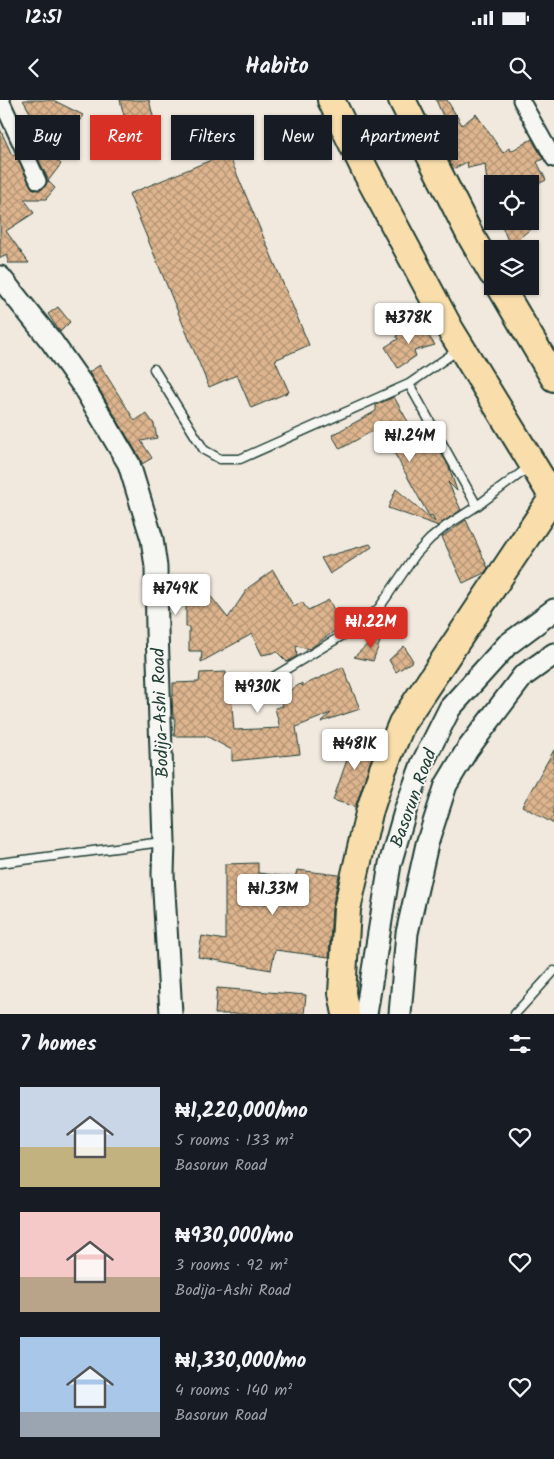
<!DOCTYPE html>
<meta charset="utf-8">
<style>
:root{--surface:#171b24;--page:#242831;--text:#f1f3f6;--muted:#9ea1a6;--accent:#d93025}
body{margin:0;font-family:Kalam,sans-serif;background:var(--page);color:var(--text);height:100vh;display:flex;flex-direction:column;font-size:19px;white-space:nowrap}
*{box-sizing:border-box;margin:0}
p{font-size:16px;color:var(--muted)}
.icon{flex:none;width:28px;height:28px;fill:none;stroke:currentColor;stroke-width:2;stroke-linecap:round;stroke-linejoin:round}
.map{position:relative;height:914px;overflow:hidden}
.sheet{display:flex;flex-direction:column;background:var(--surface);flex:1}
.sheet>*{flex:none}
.hud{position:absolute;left:15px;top:15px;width:525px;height:45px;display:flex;gap:10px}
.buttons{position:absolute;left:484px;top:75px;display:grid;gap:10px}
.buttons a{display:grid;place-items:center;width:55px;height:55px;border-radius:0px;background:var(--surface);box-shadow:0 1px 4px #0004;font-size:25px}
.price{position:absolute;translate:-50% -42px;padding:0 11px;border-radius:5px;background:#fff;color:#222;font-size:16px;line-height:32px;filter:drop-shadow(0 1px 2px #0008)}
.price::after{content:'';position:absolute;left:50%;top:30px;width:15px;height:11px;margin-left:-8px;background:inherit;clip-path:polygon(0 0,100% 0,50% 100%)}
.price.active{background:var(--accent);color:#fff}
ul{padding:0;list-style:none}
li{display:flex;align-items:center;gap:15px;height:125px;padding:0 20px}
li span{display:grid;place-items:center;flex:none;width:140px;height:100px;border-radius:0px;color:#555}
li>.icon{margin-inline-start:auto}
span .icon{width:60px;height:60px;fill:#fffc;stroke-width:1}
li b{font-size:21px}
h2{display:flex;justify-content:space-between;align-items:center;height:60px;padding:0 20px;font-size:21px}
.chip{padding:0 18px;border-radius:0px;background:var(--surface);box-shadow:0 1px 4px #0004;font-size:18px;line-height:45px}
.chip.active{background:var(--accent);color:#fff}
.status{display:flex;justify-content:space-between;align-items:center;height:35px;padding:0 25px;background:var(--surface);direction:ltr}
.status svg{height:14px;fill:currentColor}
header{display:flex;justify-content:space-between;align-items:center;height:65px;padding:0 20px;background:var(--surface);font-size:22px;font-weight:600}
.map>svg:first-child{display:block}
.building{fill:url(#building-cross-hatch);stroke:#1f3d34}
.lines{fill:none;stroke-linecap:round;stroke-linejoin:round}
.lane-casing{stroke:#1f3d34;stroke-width:11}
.street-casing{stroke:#1f3d34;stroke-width:19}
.secondary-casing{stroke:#1f3d34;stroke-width:25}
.highway-casing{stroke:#1f3d34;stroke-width:30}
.lane{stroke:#f6f6f2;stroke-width:8}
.street{stroke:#f6f6f2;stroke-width:15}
.secondary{stroke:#f6f6f2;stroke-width:21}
.highway{stroke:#f9deab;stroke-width:26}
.labels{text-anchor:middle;stroke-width:4;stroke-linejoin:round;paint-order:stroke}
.street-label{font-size:18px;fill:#1f3d34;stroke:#f6f6f2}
</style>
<div class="status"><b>12:51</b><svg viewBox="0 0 49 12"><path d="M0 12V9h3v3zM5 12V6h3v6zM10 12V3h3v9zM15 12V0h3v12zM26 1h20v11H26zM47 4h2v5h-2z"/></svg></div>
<header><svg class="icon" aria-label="back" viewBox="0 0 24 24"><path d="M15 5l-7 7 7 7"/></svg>Habito<svg class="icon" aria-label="search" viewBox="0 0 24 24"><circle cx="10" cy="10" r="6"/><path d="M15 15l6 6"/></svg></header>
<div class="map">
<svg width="554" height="914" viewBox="0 0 554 914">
<defs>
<pattern id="building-cross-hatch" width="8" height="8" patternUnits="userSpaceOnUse" patternTransform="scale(1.25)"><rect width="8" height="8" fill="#deb58e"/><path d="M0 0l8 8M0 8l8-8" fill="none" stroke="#b39475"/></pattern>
</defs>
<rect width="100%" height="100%" fill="#f1e9de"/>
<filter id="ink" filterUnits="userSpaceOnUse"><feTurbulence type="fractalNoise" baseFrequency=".02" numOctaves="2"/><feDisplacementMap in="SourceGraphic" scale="10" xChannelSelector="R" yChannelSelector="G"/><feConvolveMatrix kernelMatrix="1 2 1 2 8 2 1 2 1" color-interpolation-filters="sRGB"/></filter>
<g filter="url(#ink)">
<path class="building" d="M23,0H53L83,15L67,45L53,57L61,64L48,81L55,88L46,99H24L34,113L6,131L29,163H8V155L0,158V29L12,55H16L32,88L41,90L47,82V77L34,50L42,44L34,29L38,27Z
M120,0H149L154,20L127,27Z
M436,0H447L462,25L476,14L503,53L509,48L511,51L532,39L543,59L537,62L546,80L530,88V84H487L485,64L468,68L467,62L453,69L438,37L449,30Z
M228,53L309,245L275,260L289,292L251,308L237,275L209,287L129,94Z
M502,126H534L510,146Z
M58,207L70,222L60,232L48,214Z
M421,225L435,245L414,251L416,256L398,268L385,247L398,239L396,236L411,227L413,231Z
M100,265L135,321L146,313L154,324L157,338L141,341L152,358L142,364L140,358L89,272Z
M394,297L420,343L432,337L449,367L457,391L448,382L461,410L437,426L436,425L388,408L396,389L435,422L432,415L429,416L380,327L340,349L332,335L376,311V305Z
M466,420L488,468L484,473L463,483L442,437Z
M370,444L372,447L330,474L321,458Z
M273,470L294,507L302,502L308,510L329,500L342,526L309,549L296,546L297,556L287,562L277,552L262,555L252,534L201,562L202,551H189V527H186V494L208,493L228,518L248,488Z
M385,528L373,561L354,557Z
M404,546L413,561L396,572L389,560Z
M343,567L360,609L321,622L331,613L296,627L300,654L232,661V650L206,636H174L175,618H173L172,596H173V583L199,582L200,573L226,572V584H230L234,630L280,628L275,608L283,606L279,597L302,583V586Z
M356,634L374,640L371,649L375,650L355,707L333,700Z
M554,650V724L522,706Z
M258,763V773L295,778L297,770L339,775L332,808L329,857L275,850L271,870L198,857L202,836L225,840V764Z
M217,888L306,895L304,914H215Z"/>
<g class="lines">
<g class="lane-casing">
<path id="lane" d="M154,269L204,350L220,359H240L409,284L458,250
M409,284L477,406
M245,594L363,523L379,508L416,454L430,439L446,426L477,406L529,367
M0,763L162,742
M515,914L554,871"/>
</g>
<g class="street-casing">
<path id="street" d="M1,0L38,81
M521,0L554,59"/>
</g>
<g class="secondary-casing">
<path id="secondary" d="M0,177L52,242L83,286L129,364L152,439L156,467L157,530L164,742L163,774L171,914
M366,914L390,764L406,708L422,664L450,608L507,545L554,510
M400,914L407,833L427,744L446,685L467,650L523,576L554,554"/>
</g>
<g class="highway-casing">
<path id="highway" d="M331,0L366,72L450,229L554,399
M402,0L469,133L492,173
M500,186L554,278
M346,914L342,893L347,809L369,713L383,669L402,623L553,397"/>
</g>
<use href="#lane" class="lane"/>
<use href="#street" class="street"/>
<use href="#secondary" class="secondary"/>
<use href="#highway" class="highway"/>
</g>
</g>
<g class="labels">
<g class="street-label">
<text transform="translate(160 613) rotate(-92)" y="6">Bodija-Ashi Road</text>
<text transform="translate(413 698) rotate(-70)" y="6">Basorun Road</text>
</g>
</g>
</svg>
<div class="buttons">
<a><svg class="icon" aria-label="locate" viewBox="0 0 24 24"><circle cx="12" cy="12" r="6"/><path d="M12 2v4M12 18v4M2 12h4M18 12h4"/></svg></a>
<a><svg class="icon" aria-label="layers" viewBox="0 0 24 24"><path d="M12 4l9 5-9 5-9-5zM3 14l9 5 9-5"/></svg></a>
</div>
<b class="price" style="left:409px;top:245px">₦378K</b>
<b class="price" style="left:410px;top:363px">₦1.24M</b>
<b class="price" style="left:176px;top:516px">₦749K</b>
<b class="price active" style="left:371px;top:549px">₦1.22M</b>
<b class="price" style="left:258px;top:614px">₦930K</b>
<b class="price" style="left:355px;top:671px">₦481K</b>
<b class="price" style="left:273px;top:816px">₦1.33M</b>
<div class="hud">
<a class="chip">Buy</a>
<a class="chip active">Rent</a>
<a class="chip">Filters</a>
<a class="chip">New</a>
<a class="chip">Apartment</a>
</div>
</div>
<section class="sheet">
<h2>7 homes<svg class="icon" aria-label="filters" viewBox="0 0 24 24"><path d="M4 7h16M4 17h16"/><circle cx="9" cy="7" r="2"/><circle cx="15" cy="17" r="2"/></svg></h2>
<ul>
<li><span style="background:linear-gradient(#c9d6e8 60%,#c2b280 0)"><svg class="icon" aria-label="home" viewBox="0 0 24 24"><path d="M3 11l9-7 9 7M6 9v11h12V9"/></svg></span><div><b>₦1,220,000/mo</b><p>5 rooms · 133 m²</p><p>Basorun Road</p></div><svg class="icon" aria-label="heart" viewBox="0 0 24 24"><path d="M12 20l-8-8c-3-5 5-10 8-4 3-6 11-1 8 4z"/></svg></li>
<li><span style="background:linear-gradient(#f6c9c9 65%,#b9a48a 0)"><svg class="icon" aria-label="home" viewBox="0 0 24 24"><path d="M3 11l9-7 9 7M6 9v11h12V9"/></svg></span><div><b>₦930,000/mo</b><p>3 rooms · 92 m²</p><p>Bodija-Ashi Road</p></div><svg class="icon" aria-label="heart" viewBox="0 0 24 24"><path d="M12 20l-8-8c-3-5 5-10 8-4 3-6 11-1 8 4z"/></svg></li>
<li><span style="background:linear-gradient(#a9c7e8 75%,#9aa5b1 0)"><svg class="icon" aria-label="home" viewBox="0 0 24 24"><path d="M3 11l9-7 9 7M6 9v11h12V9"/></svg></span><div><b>₦1,330,000/mo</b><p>4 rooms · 140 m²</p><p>Basorun Road</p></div><svg class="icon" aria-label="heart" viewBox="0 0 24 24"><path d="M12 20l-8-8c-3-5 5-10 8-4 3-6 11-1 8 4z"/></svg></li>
</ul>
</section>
